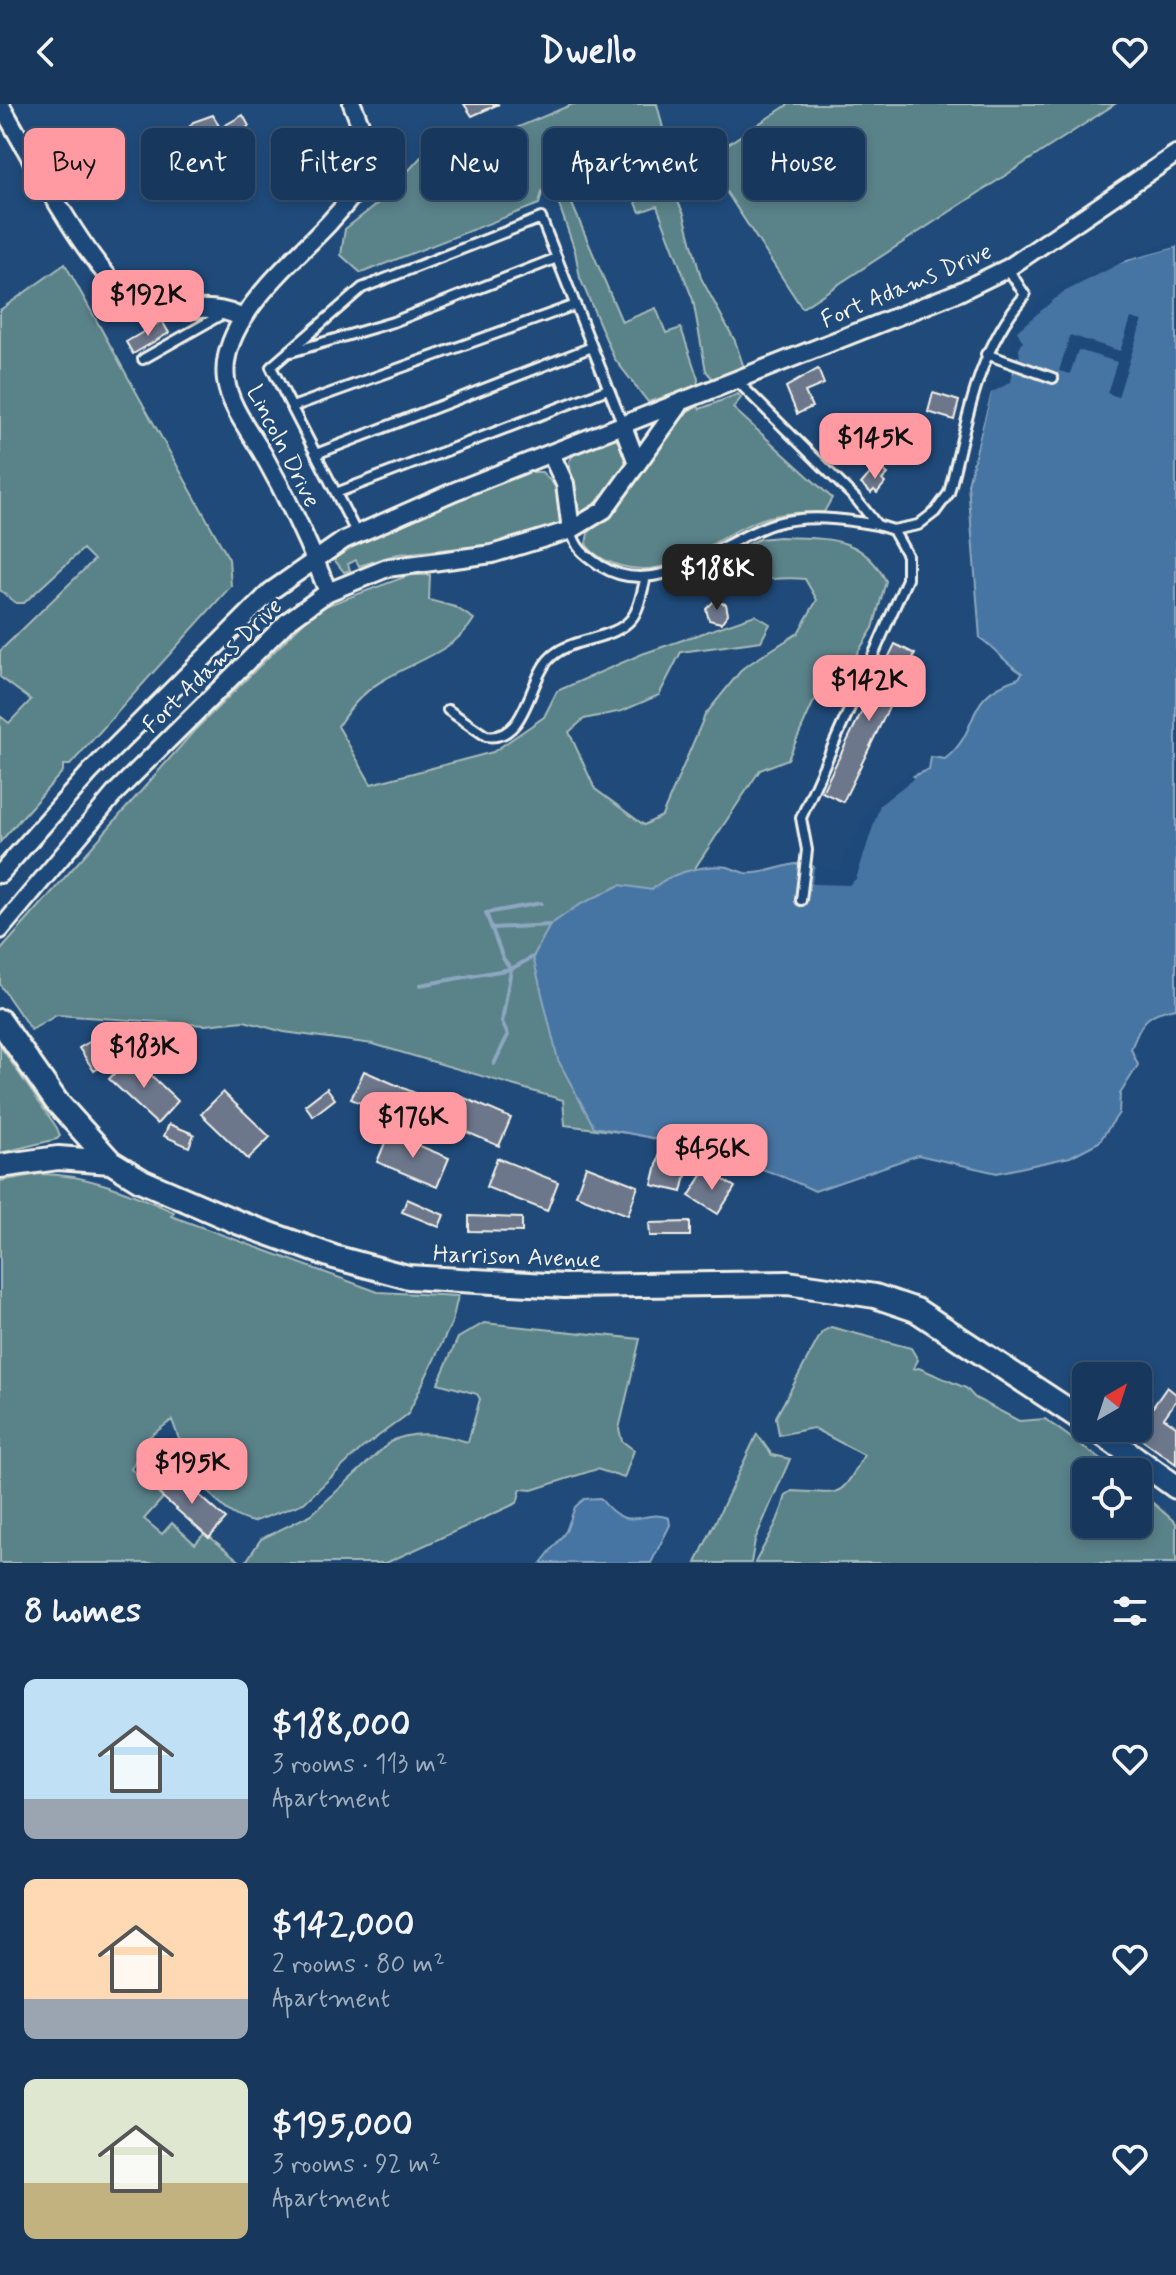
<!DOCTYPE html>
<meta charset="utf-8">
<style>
:root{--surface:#17385c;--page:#244365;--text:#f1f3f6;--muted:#9eacbb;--line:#365272;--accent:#ff9aa2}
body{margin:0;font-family:Mynerve,sans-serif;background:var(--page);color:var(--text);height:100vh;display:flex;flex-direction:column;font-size:30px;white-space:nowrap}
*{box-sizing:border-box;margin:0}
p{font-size:26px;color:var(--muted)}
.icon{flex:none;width:44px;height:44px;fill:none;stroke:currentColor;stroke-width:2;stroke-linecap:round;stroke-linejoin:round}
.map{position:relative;height:1459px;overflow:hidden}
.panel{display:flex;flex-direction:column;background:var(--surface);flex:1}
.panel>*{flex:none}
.banner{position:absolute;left:24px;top:24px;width:1128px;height:72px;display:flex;gap:16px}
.needle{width:52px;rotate:39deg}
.tools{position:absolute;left:1072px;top:1258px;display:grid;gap:16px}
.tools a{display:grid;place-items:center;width:80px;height:80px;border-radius:12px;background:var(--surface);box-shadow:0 4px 12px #0003,0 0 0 2px var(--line);font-size:40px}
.price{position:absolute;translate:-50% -68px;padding:0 18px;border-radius:16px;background:var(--accent);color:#111;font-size:26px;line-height:52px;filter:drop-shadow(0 2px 4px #0008)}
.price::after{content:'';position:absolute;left:50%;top:48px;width:24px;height:18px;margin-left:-12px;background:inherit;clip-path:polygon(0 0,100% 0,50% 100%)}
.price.selected{background:#222;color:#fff}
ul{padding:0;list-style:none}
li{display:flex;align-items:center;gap:24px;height:200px;padding:0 24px}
li span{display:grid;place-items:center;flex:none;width:224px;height:160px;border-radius:12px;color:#555}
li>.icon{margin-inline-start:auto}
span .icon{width:96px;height:96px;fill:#fffc;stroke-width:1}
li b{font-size:34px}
h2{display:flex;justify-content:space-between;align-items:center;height:96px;padding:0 24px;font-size:34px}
.chip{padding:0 28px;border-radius:12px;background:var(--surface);box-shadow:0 4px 12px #0003,0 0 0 2px var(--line);font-size:28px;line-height:72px}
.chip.selected{background:var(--accent);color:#111}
header{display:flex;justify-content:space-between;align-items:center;height:104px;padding:0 24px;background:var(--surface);font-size:36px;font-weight:800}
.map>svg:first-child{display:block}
.green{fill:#5a8289;stroke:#a7bab8;stroke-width:2}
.water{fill:#4775a3;stroke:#8ca7bf;stroke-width:2}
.pier{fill:#1f4a7a}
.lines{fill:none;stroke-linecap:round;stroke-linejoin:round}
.stream{stroke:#8ca7bf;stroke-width:4}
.building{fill:#6d778c;stroke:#f4f1e8;stroke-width:2}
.lane-casing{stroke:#f4f1e8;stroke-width:14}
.street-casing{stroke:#f4f1e8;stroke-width:22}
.secondary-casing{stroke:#f4f1e8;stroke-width:28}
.lane{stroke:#1f4a7a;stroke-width:8}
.street{stroke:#1f4a7a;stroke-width:16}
.secondary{stroke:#1f4a7a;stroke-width:22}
.labels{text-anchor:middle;stroke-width:6;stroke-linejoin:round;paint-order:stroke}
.street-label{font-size:24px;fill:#f4f1e8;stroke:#1f4a7a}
</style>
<header><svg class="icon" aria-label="back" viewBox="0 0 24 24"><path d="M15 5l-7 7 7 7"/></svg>Dwello<svg class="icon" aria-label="heart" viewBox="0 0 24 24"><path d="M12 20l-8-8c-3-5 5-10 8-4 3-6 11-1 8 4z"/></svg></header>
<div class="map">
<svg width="1176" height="1459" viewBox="0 0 1176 1459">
<rect width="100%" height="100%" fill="#1f4a7a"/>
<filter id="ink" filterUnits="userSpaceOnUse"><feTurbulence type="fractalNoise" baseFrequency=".0125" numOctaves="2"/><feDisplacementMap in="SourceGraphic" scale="16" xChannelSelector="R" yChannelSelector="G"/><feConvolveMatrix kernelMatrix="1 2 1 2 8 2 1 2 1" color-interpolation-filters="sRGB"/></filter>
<g filter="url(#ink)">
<path class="green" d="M573,0H657L663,24L660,41L666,73L684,110L701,174L735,237L744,264L713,275L706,267L693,196L657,102L640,108L618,58L564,81L622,218L656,204L666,229L681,224L698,275L697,283L648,298L614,254L580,174L575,147L556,92L543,85L539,100L361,169L341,151L345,125L382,96L428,45L453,30L464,46Z
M789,0H1115L802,204L705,55Z
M65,160L229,455L231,482L70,661H63V667L0,738V612L9,619L31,596L0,573V547L94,456L83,445L24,499H16L0,486V206Z
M738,290L741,294L733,304L832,394L824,408C806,408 787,408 769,413C718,427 677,478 621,462C607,458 594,452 586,440L588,429L609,411L680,312L697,302L700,305Z
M617,333C621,338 627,348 627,355C626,373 593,406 579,414L569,357L575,349Z
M528,368H542L558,385L562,416L558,422L504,440L398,450L359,462L356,456L348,460L350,466L344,468L333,454L336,446Z
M779,433C826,435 861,430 886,477L873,524L848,564L837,562L813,599L788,655L760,666L693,767L779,1070L651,1032L565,1021L563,996L373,940L284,928L244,917L205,921L57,911L31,926L0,881V847L194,627L317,505L410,471H430L429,496L455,503L474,515C456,546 416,557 387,574C366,585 350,603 338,622L371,680L493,648L544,613L557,587L642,550L755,511L770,520L761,537L681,548L659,591L622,607L584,615L569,628L595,685L644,721L662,712L705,611L743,564L798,529L817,496L805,475C778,471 752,481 726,472L723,453L759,435Z
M0,942L57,1024L60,1032L57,1035L0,1049Z
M40,1070C88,1070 130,1089 174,1108L171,1112L378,1188L458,1192L452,1218L408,1310L361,1345L304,1399L253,1418C211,1410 184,1352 172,1316L149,1333L131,1365L163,1394L144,1415L162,1430L172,1419L195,1440L204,1430L210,1433L242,1459H0V1077Z
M484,1219L640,1235L619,1325L622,1337L634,1346L624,1374L597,1365L532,1386L521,1385L517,1399L386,1459H245L261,1435L312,1410L390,1338C414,1325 444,1331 468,1338L480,1295L477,1290L438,1279L458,1234Z
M831,1223L911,1244L918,1256L913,1265L919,1264L966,1284L975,1294L1019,1317L1045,1315L1118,1368H1086V1420H1138V1386L1176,1419V1459H755C767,1435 780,1417 786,1391L792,1387C843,1389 838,1397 864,1351L813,1324L779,1331L776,1313L822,1228Z
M757,1330L772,1351L790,1355L755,1436L751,1459H696Z"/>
<path class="water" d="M1176,143V904C1145,909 1142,918 1131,945L1138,961L1120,990L1119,1009L1099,1038L1070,1053L997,1069L918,1051L815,1087C745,1054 671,1036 594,1023L558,956L533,853L550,821L577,802L620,781L652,786C667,769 706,760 728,763C734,765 740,768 746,769C763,771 780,762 796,760C815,758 826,773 845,769C864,726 879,680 929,666L931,653L945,655C984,623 960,593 1019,574L1022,569C1006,560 996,545 980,534L968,380L992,283L1013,269L1018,252L1014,228C1048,177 1119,157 1176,143Z
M600,1394C630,1433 643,1403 669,1414L670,1421L651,1459H541L566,1427L575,1403L584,1395Z"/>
<path class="pier" d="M1176,139V143L1127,156L1062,189L1017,227L1023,238L1019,245L1020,254L1009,247L1013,237L1010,227L1020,212L1049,187L1132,150Z
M1131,214L1142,217L1118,293L1107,289L1117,258L1078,246L1070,270L1059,267L1070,231L1120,247Z
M1009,267L1013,268L1011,278L991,289L964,388L988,282Z
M911,667L913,675L880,701L856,775L849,781L812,780L815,759L833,767L842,765L847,746L872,700Z"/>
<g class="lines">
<path class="stream" d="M492,824L550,821
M420,881L511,865L533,853
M494,960L508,931L502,918L511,865L503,854L486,809L541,799"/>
</g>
<path class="building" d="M464,0H499L472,12Z
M213,11L220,24L243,11L249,22L227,39L232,48L208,62L187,26L193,18Z
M162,217L169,229L133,250L126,238Z
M818,265L824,280L805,288L812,303L797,310L786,283Z
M933,289L959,297L954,316L928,308Z
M881,364L888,370L882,376L885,379L877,389L874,386L871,389L861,380L873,366L877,369Z
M714,497L726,500L728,510L721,519L709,516L706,505Z
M895,540L915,550L843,698L822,688Z
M91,937L106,960L94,967L79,944Z
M131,952L178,997L157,1020L109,975Z
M364,967L415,989L403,1017L351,995Z
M327,984L335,995L313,1012L305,1001Z
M223,988L270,1033L248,1055L201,1010Z
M460,992L511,1014L499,1042L448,1020Z
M169,1020L194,1030L189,1043L164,1032Z
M389,1029L449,1054L437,1083L377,1058Z
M659,1052L689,1059L682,1088L652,1081Z
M497,1054L558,1078L547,1107L486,1083Z
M586,1062L638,1082L628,1111L576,1091Z
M706,1065L735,1083L718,1110L689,1092Z
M407,1095L444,1111L439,1123L402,1108Z
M469,1112L522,1114V1128L469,1127Z
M690,1118V1132H650L649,1119Z
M1167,1283L1176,1290V1297L1164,1314L1176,1322V1360L1134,1330Z
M176,1370L226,1415L209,1434L159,1390Z"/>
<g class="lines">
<g class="lane-casing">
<path id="lane" d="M291,248L393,218L557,154
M986,250L1053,274
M143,255L226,208
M738,278L857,396L877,421L893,426L918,421L935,408L949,389C967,318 976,248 1025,191L1008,165
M292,303L575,201
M316,350L592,243
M336,389L608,285
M571,426C576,446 585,451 601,462C659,498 719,437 773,420C807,410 843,415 877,421
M357,430L271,263L362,184L541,114L623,321
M448,606L486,632C526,638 529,576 549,555C570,532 613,538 632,514C640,504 642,486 646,473
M801,796L807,746L801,714L907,475V451L893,426"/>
</g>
<g class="street-casing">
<path id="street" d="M0,0C27,45 100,189 145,203C178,213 207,195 242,214
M623,322L637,359
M551,350L565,380L571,426
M328,488C310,442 288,395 264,352C251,329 229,302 226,276C218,217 292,159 329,119C343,103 360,87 365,64C369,41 361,21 352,0
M0,770L90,668L271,487L344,436L455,387L959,188L1008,164L1176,50
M0,826L116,688L288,517L328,488L387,464L492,450L571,426L604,406L678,303"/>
</g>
<g class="secondary-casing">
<path id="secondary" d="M0,917L56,997L111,1058L142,1077L237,1118L334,1153L408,1173L564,1182L788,1179L875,1192L916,1206L1086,1318
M0,1062L58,1054L111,1058
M1094,1324L1176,1383"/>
</g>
<use href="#lane" class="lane"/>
<use href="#street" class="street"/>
<use href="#secondary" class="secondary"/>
</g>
</g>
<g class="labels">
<g class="street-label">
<text transform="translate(906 181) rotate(-23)" y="8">Fort Adams Drive</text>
<text transform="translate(284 342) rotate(63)" y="8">Lincoln Drive</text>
<text transform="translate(212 561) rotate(-44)" y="8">Fort Adams Drive</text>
<text transform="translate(517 1152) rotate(2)" y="8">Harrison Avenue</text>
</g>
</g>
</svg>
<div class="tools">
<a><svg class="needle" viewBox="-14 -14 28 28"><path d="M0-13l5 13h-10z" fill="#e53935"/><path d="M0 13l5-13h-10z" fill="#9eacbb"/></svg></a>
<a><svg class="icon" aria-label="locate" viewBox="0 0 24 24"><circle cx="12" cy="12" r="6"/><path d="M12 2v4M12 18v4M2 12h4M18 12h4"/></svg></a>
</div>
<b class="price" style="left:148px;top:234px">$192K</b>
<b class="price" style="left:875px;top:377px">$145K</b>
<b class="price selected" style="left:717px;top:508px">$188K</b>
<b class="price" style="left:869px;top:619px">$142K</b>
<b class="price" style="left:144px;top:986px">$183K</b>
<b class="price" style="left:413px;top:1056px">$176K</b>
<b class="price" style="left:712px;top:1088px">$456K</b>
<b class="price" style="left:192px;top:1402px">$195K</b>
<div class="banner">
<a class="chip selected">Buy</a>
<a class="chip">Rent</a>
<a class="chip">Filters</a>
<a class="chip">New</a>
<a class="chip">Apartment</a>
<a class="chip">House</a>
</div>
</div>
<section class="panel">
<h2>8 homes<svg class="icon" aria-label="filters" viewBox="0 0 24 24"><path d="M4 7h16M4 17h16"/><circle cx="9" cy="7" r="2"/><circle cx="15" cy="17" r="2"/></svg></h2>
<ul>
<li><span style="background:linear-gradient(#bfe0f5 75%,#9aa5b1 0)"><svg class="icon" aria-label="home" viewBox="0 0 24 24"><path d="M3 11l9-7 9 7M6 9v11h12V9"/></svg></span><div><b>$188,000</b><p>3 rooms · 113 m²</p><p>Apartment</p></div><svg class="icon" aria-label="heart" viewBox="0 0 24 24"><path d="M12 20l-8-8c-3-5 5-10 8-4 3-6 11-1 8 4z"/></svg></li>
<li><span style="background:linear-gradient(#ffd9b3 75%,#9aa5b1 0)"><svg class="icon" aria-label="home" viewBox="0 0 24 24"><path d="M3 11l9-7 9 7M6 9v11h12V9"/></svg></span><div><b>$142,000</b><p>2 rooms · 80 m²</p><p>Apartment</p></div><svg class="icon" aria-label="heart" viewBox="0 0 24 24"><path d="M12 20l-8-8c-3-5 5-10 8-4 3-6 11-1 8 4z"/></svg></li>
<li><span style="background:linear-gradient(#dfe7d0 65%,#c2b280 0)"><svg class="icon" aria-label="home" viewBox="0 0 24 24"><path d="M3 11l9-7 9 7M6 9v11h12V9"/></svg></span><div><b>$195,000</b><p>3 rooms · 92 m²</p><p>Apartment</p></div><svg class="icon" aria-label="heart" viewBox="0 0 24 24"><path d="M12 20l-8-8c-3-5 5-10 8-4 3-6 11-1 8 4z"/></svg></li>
</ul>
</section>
